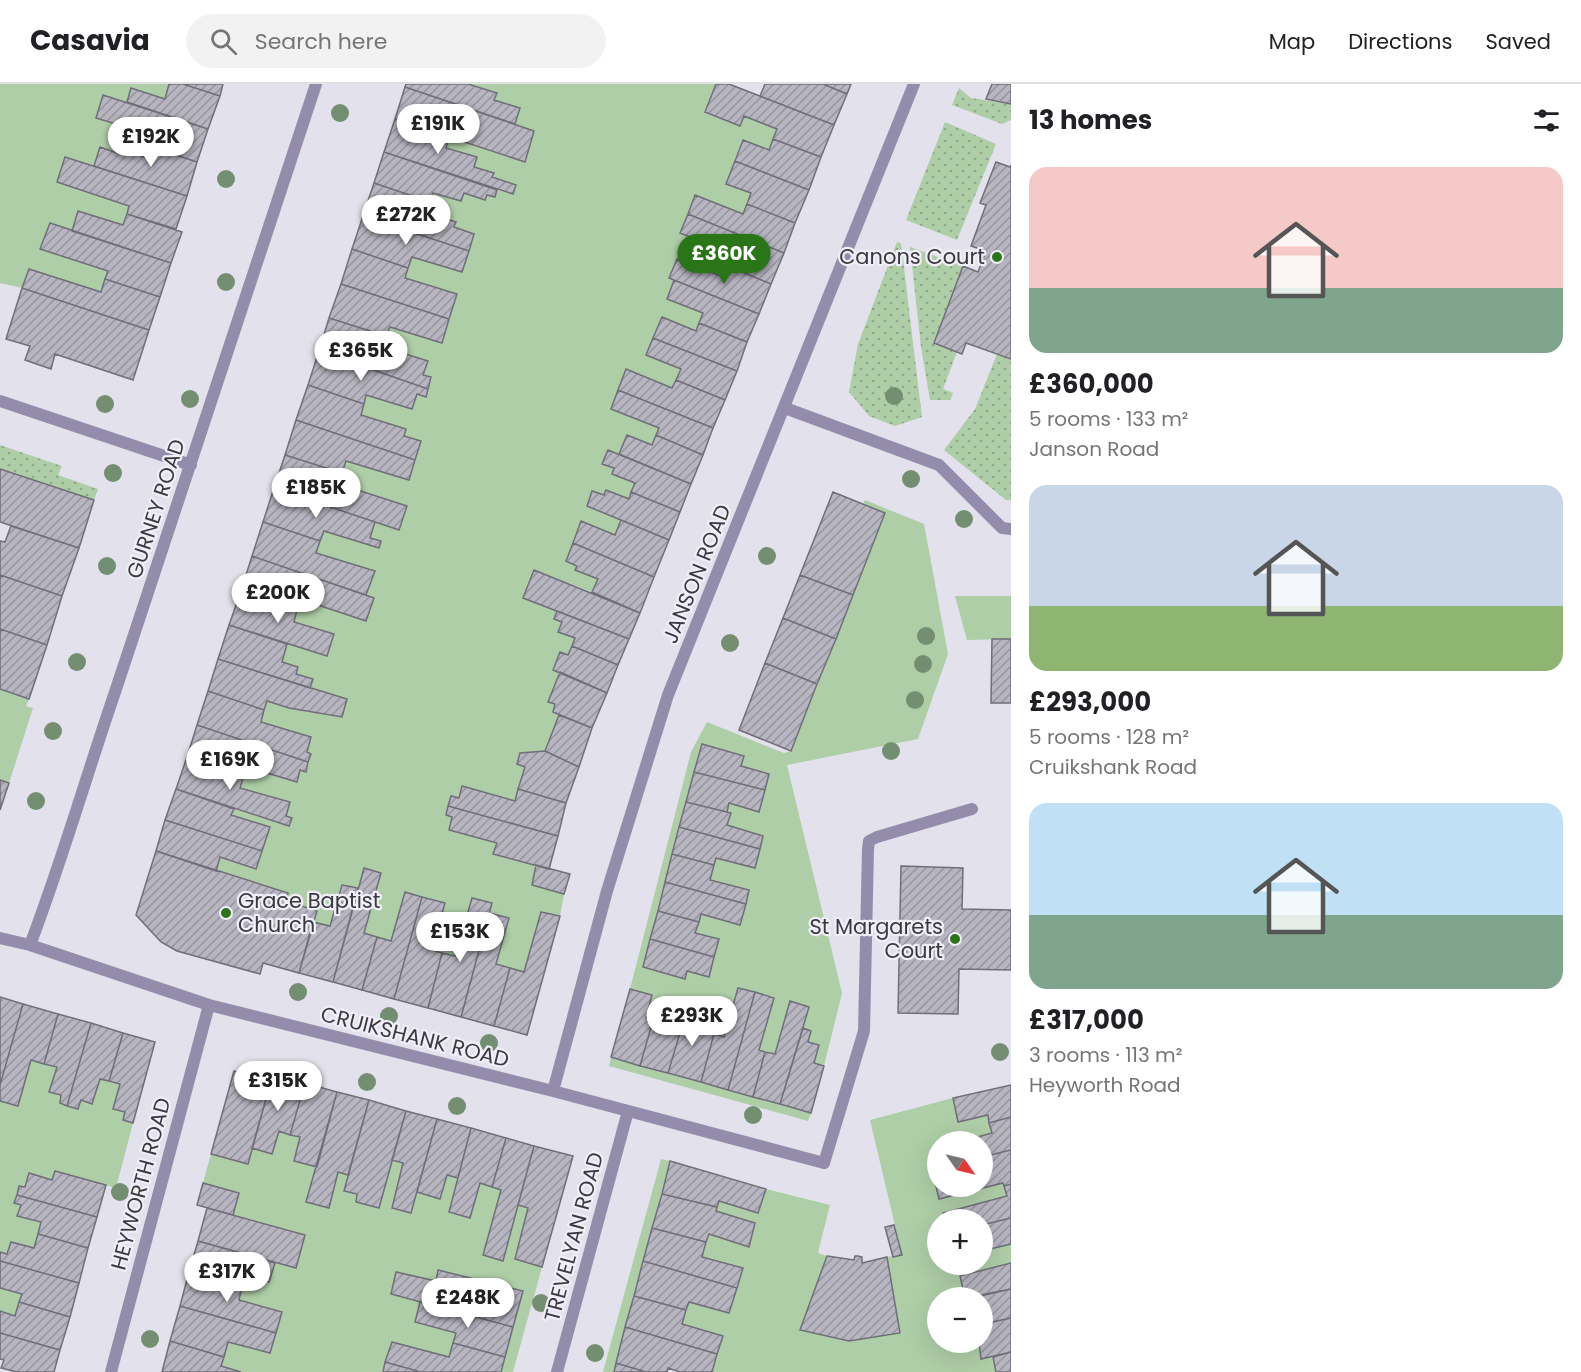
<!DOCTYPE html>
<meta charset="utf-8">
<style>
:root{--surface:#fff;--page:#f2f2f2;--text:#202124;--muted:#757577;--line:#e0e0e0;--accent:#2b7519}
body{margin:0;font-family:Poppins,sans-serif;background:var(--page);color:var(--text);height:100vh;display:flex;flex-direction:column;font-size:22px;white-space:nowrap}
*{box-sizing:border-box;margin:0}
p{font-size:20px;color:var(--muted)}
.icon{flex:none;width:33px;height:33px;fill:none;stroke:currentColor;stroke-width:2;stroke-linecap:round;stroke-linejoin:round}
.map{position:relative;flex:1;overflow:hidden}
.sheet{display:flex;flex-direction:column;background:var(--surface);width:570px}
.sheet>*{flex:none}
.needle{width:39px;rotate:124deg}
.controls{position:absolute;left:927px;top:1047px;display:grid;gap:12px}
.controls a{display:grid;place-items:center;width:66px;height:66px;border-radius:50%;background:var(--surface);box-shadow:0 6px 24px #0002;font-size:30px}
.price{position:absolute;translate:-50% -51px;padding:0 14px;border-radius:21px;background:#fff;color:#222;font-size:20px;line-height:39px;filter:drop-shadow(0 2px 3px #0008)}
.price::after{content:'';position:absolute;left:50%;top:36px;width:18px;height:14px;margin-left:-9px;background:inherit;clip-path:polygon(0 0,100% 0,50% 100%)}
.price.active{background:var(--accent);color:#fff}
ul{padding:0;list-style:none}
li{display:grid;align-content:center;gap:12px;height:318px;padding:0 18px}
li span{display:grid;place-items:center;height:186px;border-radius:18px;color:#555}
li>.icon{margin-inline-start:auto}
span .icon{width:108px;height:108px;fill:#fffc;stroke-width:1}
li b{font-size:26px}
h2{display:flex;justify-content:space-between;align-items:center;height:72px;padding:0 18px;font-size:26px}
header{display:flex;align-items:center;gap:36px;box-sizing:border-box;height:84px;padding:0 30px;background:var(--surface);border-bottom:2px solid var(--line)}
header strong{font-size:28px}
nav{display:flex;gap:33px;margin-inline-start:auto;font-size:21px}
.search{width:420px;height:54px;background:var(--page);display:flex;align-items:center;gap:15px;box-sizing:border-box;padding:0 21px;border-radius:33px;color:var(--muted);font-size:22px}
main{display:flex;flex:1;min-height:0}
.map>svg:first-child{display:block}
.grass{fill:url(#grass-dots)}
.garden{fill:#aecea7;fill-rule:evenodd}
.building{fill:url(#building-hatch);stroke:#706e78;stroke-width:1.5}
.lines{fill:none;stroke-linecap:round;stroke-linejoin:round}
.service{stroke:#938dab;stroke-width:12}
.minor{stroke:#938dab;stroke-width:12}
.tree{fill:#748e72}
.poi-dot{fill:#2b7519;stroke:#f0eef9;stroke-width:2}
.labels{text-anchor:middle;stroke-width:4.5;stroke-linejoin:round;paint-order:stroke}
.poi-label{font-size:21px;fill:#3a3a3e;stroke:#f0eef9;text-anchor:end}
.street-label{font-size:21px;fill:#3a3a3e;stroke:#f0eef9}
</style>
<header>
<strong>Casavia</strong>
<div class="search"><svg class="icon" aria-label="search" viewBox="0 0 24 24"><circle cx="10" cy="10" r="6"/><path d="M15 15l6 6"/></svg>Search here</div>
<nav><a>Map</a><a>Directions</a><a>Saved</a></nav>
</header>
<main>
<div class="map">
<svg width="1011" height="1288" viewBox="0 0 1011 1288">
<defs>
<pattern id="grass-dots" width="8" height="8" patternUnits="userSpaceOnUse" patternTransform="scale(1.5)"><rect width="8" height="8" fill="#aecea7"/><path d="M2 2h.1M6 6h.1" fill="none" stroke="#8fa889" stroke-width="1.8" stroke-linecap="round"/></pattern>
<pattern id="building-hatch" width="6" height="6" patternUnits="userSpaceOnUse" patternTransform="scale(1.5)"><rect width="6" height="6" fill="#b7b5c0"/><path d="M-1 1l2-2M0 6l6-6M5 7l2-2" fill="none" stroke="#96949d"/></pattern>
</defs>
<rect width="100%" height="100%" fill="#e3e1ec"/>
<path class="grass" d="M959,4L971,14L1011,20V36L1002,40L952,21Z
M945,38L996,60L957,156L906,136Z
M897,158L901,159L922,333L895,342L869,332L849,308L858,260Z
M910,163L963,182L934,259L957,268L943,305L953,309L950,316H930L921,263Z
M997,270L1011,275V416H1006L944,366L975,325Z
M0,361L62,382L58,391L98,405L94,416L0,385Z"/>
<path class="garden" d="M0,0H169L165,15L132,4L127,18L103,11L96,33L116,40L115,45L151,56L145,73L122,66L120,70L100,64L94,82L65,73L57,98L129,122L123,141L78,128L72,147L50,139L41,165L108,187L101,208L30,185L22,204L0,199Z
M468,0H716L705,29L740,42L744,32L777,45L769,66L742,56L726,100L751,109L743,130L694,112L681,149L728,168L718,191L674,196L667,215L703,229L696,247L662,233L647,271L681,285L672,304L626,286L659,344L652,361L628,351L619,370L608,366L603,380L614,384L612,390L635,399L629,415L606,407L604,411L592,407L587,422L621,436L615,451L582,438L566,477L577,482L575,486L598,495L592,508L535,486L557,527L554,535L562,538L558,548L575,554L568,571L560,568V588L548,618L555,620L553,628L559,631L545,667L520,670L517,680L525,683L515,717L462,703L459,714L451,712L446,731L452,733L449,746L497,759L494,769L536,781L532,801L564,810L560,832L541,828L524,888L496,880L509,835L489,829L492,819L472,814L455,872L432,866L445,819L405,808L391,857L364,849L381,789L364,784L358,804L342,801L330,842L313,838L286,817L288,809L216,787L220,773L256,784L269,743L231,731L234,725L289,742L292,734L286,732L290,718L240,704L247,683L297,698L300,686L306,688L311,670L307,668L311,653L261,638L267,617L289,624L342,633L347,615L310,604L312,595L296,590L298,583L282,578L287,560L327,571L334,551L294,538L300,515L366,536L374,514L366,511L375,487L316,469L324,447L379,464L381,457L370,454L375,438L399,445L406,422L339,400L346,377L409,396L421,357L404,352L405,345L361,331L366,311L412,325L417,310L425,313L431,294L423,291L428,277L383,263L390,243L442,258L457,210L405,194L412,173L462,188L474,150L454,143L427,129L433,109L461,117L464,109L485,116L487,111L495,113L497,106L513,110L515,101L492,93L494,89L474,83L446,64L449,53L525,78L534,47L515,40L520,24L494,16L496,8Z
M865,416L924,440L948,570L918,655L787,681L842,909L824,982L814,979L819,961L808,958L811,947L803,944L808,923L790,918L775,970L759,966L774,913L738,904L724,953L703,947L709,929L669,916L662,939L646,934L652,911L630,905L691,668L707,638L784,669L791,667L885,430L863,420ZM702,660L743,671L741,682L769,690L759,727L729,719L727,728L730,729L710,796L749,806L740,841L701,830L695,849L719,855L714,873L687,887L684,895L643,883Z
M955,512H1011V555L967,556Z
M0,605L29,615L26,622L33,624L9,699L0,696Z
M611,973L811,1029L808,1037L609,982Z
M31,976L57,983L50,1008L61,1011L60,1019L78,1025L81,1016L92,1019L100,995L120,1000L113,1025L125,1028L123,1036L133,1039L116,1104L56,1087L52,1096L29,1090L25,1103L19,1102L14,1119L21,1121L18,1132L41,1138L34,1164L11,1158L7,1170L0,1168V1017L18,1022Z
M953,1014L959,1038L988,1031L992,1049L959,1057L938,1058L937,1085L933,1087L940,1115L1003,1099L1007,1112L944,1129L945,1135L938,1136V1180H982L983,1167L1011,1160V1179L960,1192L965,1213L938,1214V1258L979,1259L981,1275L993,1273L996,1288H712L723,1252L682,1240L689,1218L729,1229L742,1185L702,1173L709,1150L749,1162L755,1139L716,1127L719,1117L758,1128L766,1105L830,1121L818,1169L827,1172L801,1246L849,1257L900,1249L887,1173L902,1171L870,1036Z
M279,1047L300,1053L294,1077L317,1083L307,1118L329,1124L338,1088L348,1091L345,1106L357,1110L356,1118L379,1124L392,1076L403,1079L392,1123L411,1129L417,1108L440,1115L447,1091L458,1094L449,1128L469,1134L480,1099L501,1106L483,1171L502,1177L518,1121L528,1124L515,1175L542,1183L513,1288H501L523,1207L438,1186L436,1197L397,1188L391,1210L420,1218L416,1238L456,1249L449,1273L392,1258L383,1288H241L221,1282L245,1192L269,1198L275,1179L296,1184L305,1151L233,1131L239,1109L203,1099L211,1070L252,1064Z
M661,1075L670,1077L614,1288H603Z
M0,1204L22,1210L15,1232L0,1227Z"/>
<path class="building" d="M169,0H183L220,12L208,45L127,18L131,4L165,15Z
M183,0H223L220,12Z
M406,0H468L497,9L494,16L520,24L515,40L405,3Z
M716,0H729L834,41L821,73L773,55L777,45L744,32L740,42L705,28Z
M765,0H823L847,10L834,41L760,12Z
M823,0H851L847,10Z
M992,0H1011V20L986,15Z
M405,3L534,47L525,78L395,35Z
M103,11L208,45L197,78L149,62L151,56L114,45L116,40L96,34Z
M395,35L449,53L446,64L477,73L474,83L494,89L492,93L516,101L513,110L384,68Z
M773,55L821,73L809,106L735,77L743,56L769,66Z
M149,62L197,78L187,112L94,82L100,63L120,70L122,66L145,73Z
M384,68L497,106L495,113L487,111L485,116L464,109L461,117L433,109L430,118L374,99Z
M65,73L187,112L176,145L127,130L129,122L57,98Z
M735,77L809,106L795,139L747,120L751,109L726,100Z
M996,78L1010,83L1011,81V275L966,259L962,270L934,259L963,182L978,188L982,178L986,167L971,162L986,121L980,119Z
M374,99L430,118L427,129L456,138L454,143L474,150L469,167L363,132Z
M695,111L743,130L747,120L795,139L784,169L688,130Z
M78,127L123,141L127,130L182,148L171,179L72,147Z
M688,130L784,169L771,200L723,180L728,168L680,149Z
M363,132L469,167L462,188L412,173L408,184L352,165Z
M50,139L171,179L160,213L105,195L108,187L40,165Z
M352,165L408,184L405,194L457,210L449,235L341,200Z
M677,175L718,191L723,180L771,200L759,230L669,194Z
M29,185L101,208L105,195L160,213L149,246L22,204Z
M674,196L759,230L747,258L699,239L703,229L667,215Z
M341,200L449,235L442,259L390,243L386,252L329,234Z
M22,204L149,246L133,296L55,270L51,285L25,276L30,262L6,255Z
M662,233L696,247L699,239L747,258L737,287L653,254Z
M329,234L386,252L383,263L428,277L423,291L431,293L428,305L319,267Z
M653,254L737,287L725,316L676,296L681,285L646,271Z
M319,267L428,305L426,313L417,310L412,325L366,311L364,320L308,301Z
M626,285L672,304L676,296L725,316L713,344L618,306Z
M308,301L364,320L361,331L406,345L404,352L421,357L415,376L296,336Z
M618,306L713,344L703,371L656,351L659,344L611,325Z
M296,336L415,376L409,396L346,377L342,389L285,371Z
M627,351L652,361L656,351L703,371L691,400L619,370Z
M608,366L691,400L680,428L631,408L635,399L612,390L614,384L602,380Z
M285,371L342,389L339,400L407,422L399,446L274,404Z
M0,385L94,416L79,464L0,438Z
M274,404L375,438L370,454L381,457L379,464L324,447L320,457L263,438Z
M606,406L629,415L631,408L680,428L669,456L587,422L592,407L604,411Z
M833,408L885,429L853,511L800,491Z
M621,436L669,456L654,493L573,459L581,437L615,451Z
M263,438L320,457L316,469L375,487L366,511L252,472Z
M11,442L79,464L62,512L0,491V457L5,458Z
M573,459L654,493L640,529L592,508L598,495L575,486L577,482L566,477Z
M252,472L374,514L366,537L300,515L297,526L241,507Z
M534,486L640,529L629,555L523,514Z
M0,491L62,512L47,561L0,545Z
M800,491L853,511L836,555L783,534Z
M241,507L297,526L294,538L334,550L327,572L229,541Z
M557,527L629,555L618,581L572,562L575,554L558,548L562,538L554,535Z
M783,534L836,555L817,600L765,579Z
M229,541L287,560L282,578L298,583L296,590L313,595L310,604L218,575Z
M0,545L47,561L29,615L0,605Z
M992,555H1011V619H991Z
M572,562L618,581L607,609L553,586L560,568L568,571Z
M218,575L347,615L342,633L289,624L267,617L264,626L208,607Z
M765,579L817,600L791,667L739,646Z
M560,588L607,609L592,644L553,628L555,620L548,618Z
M208,607L264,626L261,638L311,653L307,668L311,670L308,678L197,641Z
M559,631L592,644L579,683L545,667Z
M197,641L308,678L306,688L300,686L297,698L247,683L244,691L187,673Z
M702,660L744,672L741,682L769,690L765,706L694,688Z
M545,667L579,683L566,719L518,705L525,683L517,680L520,669Z
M187,673L244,691L240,704L290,718L286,732L292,734L289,742L176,705Z
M694,688L765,706L759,728L729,719L727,728L686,718Z
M0,696L9,699L0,726Z
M462,702L515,717L518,705L566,719L558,752L448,722L451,712L459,714Z
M176,705L234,725L231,731L270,743L262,767L165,736Z
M686,718L731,729L727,741L763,752L760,765L679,743Z
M448,722L558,752L549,785L493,770L497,759L449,746L452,733L446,731Z
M165,736L262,767L256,785L220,773L216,787L156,767Z
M679,743L760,765L755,784L716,774L714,781L672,770Z
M156,767L288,809L286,817L317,827L299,889L263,879L260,890L177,867L161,858L136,831Z
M672,770L714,781L710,796L749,806L746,820L665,798Z
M536,781L570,790L564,810L532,801Z
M901,782L963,784L962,825L1011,826V886L959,885L958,930L898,929Z
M364,784L381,789L364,849L377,853L362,906L333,898Z
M665,798L746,820L740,841L701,830L699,838L658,827Z
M342,801L358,804L333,898L299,889L313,838L330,842Z
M405,808L422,813L394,915L362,906L377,853L391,857Z
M422,813L445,819L432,866L442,869L428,924L394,915Z
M472,814L492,819L461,933L428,924L442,869L455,872Z
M658,827L699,838L695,849L719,855L714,873L650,855Z
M541,828L560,832L527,951L494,942L510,884L524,888Z
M489,829L509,834L496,880L510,884L494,942L461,933Z
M650,855L714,873L709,893L687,887L685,895L643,883Z
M738,904L755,908L728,1006L701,998L714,950L724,953Z
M630,905L652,911L646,934L653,936L640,982L611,973Z
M755,908L774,914L759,966L765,968L753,1013L728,1006Z
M0,913L23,920L0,1001Z
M668,916L688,922L668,989L640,982L653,936L662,939Z
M790,917L809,923L780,1020L753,1013L765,968L775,970Z
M23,920L58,930L44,980L31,976L18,1022L0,1017V1001Z
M688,922L709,929L703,947L714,950L701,998L668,989Z
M58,930L91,939L67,1022L60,1019L61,1011L49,1008L57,983L44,980Z
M91,939L123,949L109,997L100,995L92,1020L81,1016L78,1025L67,1022Z
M803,944L811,947L808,958L819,961L814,979L824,982L811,1029L780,1020Z
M123,949L155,958L133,1039L123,1036L125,1028L113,1025L120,1000L109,997Z
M234,987L271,997L248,1080L211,1070Z
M273,990L305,999L290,1051L279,1047L272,1070L252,1064Z
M305,999L337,1008L317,1083L294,1077L300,1053L290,1051Z
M1011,1001V1033L989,1039L988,1031L958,1038L953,1014Z
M337,1008L369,1016L348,1091L338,1088L329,1124L306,1118Z
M369,1016L406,1027L379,1124L356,1118L357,1110L344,1107Z
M406,1027L437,1035L411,1129L392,1124L403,1079L392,1076Z
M1011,1033V1066L982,1073V1058H959L992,1049L989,1039Z
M437,1035L471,1044L458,1094L447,1091L440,1115L417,1108Z
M471,1044L506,1054L492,1103L480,1099L470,1134L449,1128Z
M506,1054L534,1062L503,1177L483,1171L501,1106L492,1103Z
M534,1062L573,1072L542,1183L515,1175L528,1124L518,1121Z
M1011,1066V1100L1004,1102L1003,1099L939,1115L932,1086L938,1085V1102H982V1073Z
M670,1077L766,1105L758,1129L719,1117L717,1123L662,1110Z
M55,1087L106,1101L97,1133L17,1111L19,1102L25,1103L29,1089L52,1096Z
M203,1099L239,1109L233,1131L197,1121Z
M1011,1100V1134L982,1141V1136H945L943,1129L1007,1112L1004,1102Z
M662,1110L717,1123L716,1127L755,1139L749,1163L709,1150L706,1158L652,1144Z
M17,1111L97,1133L88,1164L38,1150L41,1138L17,1132L21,1121L14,1119Z
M207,1124L305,1151L296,1184L198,1157Z
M1011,1134V1160L982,1167V1141Z
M894,1141L902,1171L893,1173L885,1143Z
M652,1144L706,1158L702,1173L743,1184L737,1204L643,1177Z
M38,1150L88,1164L79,1199L0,1177V1168L7,1170L11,1158L34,1164Z
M198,1157L275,1179L269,1198L245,1192L242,1203L189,1188Z
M827,1172L854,1176L855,1172H858L862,1173V1179L887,1173L900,1249L849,1257L800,1246Z
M0,1177L79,1199L70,1233L19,1218L22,1210L0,1204Z
M643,1177L737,1204L729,1229L689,1218L686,1226L634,1212Z
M1011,1179V1205L965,1214L960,1192Z
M438,1186L523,1207L513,1243L391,1210L396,1188L436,1197Z
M189,1188L242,1203L239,1216L282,1228L276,1249L180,1222Z
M1011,1205V1234L988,1239L987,1232L982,1233V1214H972Z
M634,1212L686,1226L682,1240L723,1252L717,1270L625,1243Z
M19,1218L70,1233L60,1266L0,1249V1227L15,1232Z
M420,1218L513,1243L505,1273L453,1259L456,1249L415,1238Z
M180,1222L276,1249L270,1269L228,1258L224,1273L170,1257Z
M1011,1234V1268L981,1275L979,1258H982V1240Z
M625,1243L717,1270L712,1288H680L668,1284L667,1288H646L616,1279Z
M0,1249L60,1266L54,1288H17L1,1284L4,1276L0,1275Z
M170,1257L224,1273L221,1282L241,1288H162Z
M392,1258L449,1273L453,1259L505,1273L501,1288H421L385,1278Z
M1011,1268V1288H996L993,1273Z
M385,1278L421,1288H383Z
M616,1279L646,1288H614Z"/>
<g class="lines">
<path class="service" d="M785,324L939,381L1002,444L1011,445
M824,1079L864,947L868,765L869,757L877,753L972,725"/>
<path class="minor" d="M0,317L191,381
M0,854L30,861L209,921L553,1007L824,1079
M30,861C61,780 85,696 113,614C182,410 248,205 316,0
M553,1007L607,807L668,611L914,0
M111,1288L209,921
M557,1288L628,1027"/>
</g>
<g class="tree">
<circle cx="340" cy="29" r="9"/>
<circle cx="226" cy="95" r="9"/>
<circle cx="226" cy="198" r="9"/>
<circle cx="894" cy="312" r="9"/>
<circle cx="190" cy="315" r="9"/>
<circle cx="105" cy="320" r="9"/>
<circle cx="113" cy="389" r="9"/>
<circle cx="911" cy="395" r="9"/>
<circle cx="964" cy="435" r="9"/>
<circle cx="767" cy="472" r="9"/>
<circle cx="107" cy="482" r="9"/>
<circle cx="926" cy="552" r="9"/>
<circle cx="730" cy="559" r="9"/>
<circle cx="77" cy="578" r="9"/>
<circle cx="923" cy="580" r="9"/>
<circle cx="915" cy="616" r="9"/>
<circle cx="53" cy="647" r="9"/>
<circle cx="891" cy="667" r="9"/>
<circle cx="36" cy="717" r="9"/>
<circle cx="298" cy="908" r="9"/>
<circle cx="389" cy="932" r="9"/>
<circle cx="489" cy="959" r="9"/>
<circle cx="1000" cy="968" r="9"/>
<circle cx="367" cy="998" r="9"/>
<circle cx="457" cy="1022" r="9"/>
<circle cx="753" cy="1031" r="9"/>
<circle cx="120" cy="1108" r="9"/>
<circle cx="541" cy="1219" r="9"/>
<circle cx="150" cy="1255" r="9"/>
<circle cx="595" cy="1269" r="9"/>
</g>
<g class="poi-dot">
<circle cx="997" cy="173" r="6"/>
<circle cx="226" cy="829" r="6"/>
<circle cx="955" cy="855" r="6"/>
</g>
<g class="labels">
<g class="poi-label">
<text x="985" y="180">Canons Court</text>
<text x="238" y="824" text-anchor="start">Grace Baptist<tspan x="238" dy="24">Church</tspan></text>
<text x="943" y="850">St Margarets<tspan x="943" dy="24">Court</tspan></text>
</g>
<g class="street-label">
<text transform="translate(156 425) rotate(-72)" y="7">GURNEY ROAD</text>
<text transform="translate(697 490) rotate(-68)" y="7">JANSON ROAD</text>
<text transform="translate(415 953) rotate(14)" y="7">CRUIKSHANK ROAD</text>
<text transform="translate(141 1100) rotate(-75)" y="7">HEYWORTH ROAD</text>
<text transform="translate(574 1153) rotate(-75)" y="7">TREVELYAN ROAD</text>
</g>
</g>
</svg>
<div class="controls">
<a><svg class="needle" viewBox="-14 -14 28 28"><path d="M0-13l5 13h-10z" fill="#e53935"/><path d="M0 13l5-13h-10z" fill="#757577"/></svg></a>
<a>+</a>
<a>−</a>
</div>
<b class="price" style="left:438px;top:71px">£191K</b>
<b class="price" style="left:151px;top:84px">£192K</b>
<b class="price" style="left:406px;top:162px">£272K</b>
<b class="price active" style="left:724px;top:201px">£360K</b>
<b class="price" style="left:361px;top:298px">£365K</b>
<b class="price" style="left:316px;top:435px">£185K</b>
<b class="price" style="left:278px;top:540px">£200K</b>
<b class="price" style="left:230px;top:707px">£169K</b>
<b class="price" style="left:460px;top:879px">£153K</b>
<b class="price" style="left:692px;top:963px">£293K</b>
<b class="price" style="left:278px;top:1028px">£315K</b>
<b class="price" style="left:227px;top:1219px">£317K</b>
<b class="price" style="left:468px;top:1245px">£248K</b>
</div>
<section class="sheet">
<h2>13 homes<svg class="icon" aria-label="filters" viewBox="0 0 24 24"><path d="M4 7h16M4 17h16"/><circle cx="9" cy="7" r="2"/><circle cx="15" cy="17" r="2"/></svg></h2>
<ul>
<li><span style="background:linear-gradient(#f6c9c9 65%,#7fa58c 0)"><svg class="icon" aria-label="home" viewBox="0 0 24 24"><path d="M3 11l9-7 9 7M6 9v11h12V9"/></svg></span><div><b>£360,000</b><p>5 rooms · 133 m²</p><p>Janson Road</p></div></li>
<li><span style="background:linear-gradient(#c9d6e8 65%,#8fb573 0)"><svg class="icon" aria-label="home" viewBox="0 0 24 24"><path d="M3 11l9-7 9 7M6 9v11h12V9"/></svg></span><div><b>£293,000</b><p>5 rooms · 128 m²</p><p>Cruikshank Road</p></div></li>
<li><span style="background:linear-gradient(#bfe0f5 60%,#7fa58c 0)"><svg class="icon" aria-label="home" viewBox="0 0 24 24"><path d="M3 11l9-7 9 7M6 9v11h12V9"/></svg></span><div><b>£317,000</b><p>3 rooms · 113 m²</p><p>Heyworth Road</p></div></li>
</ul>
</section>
</main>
